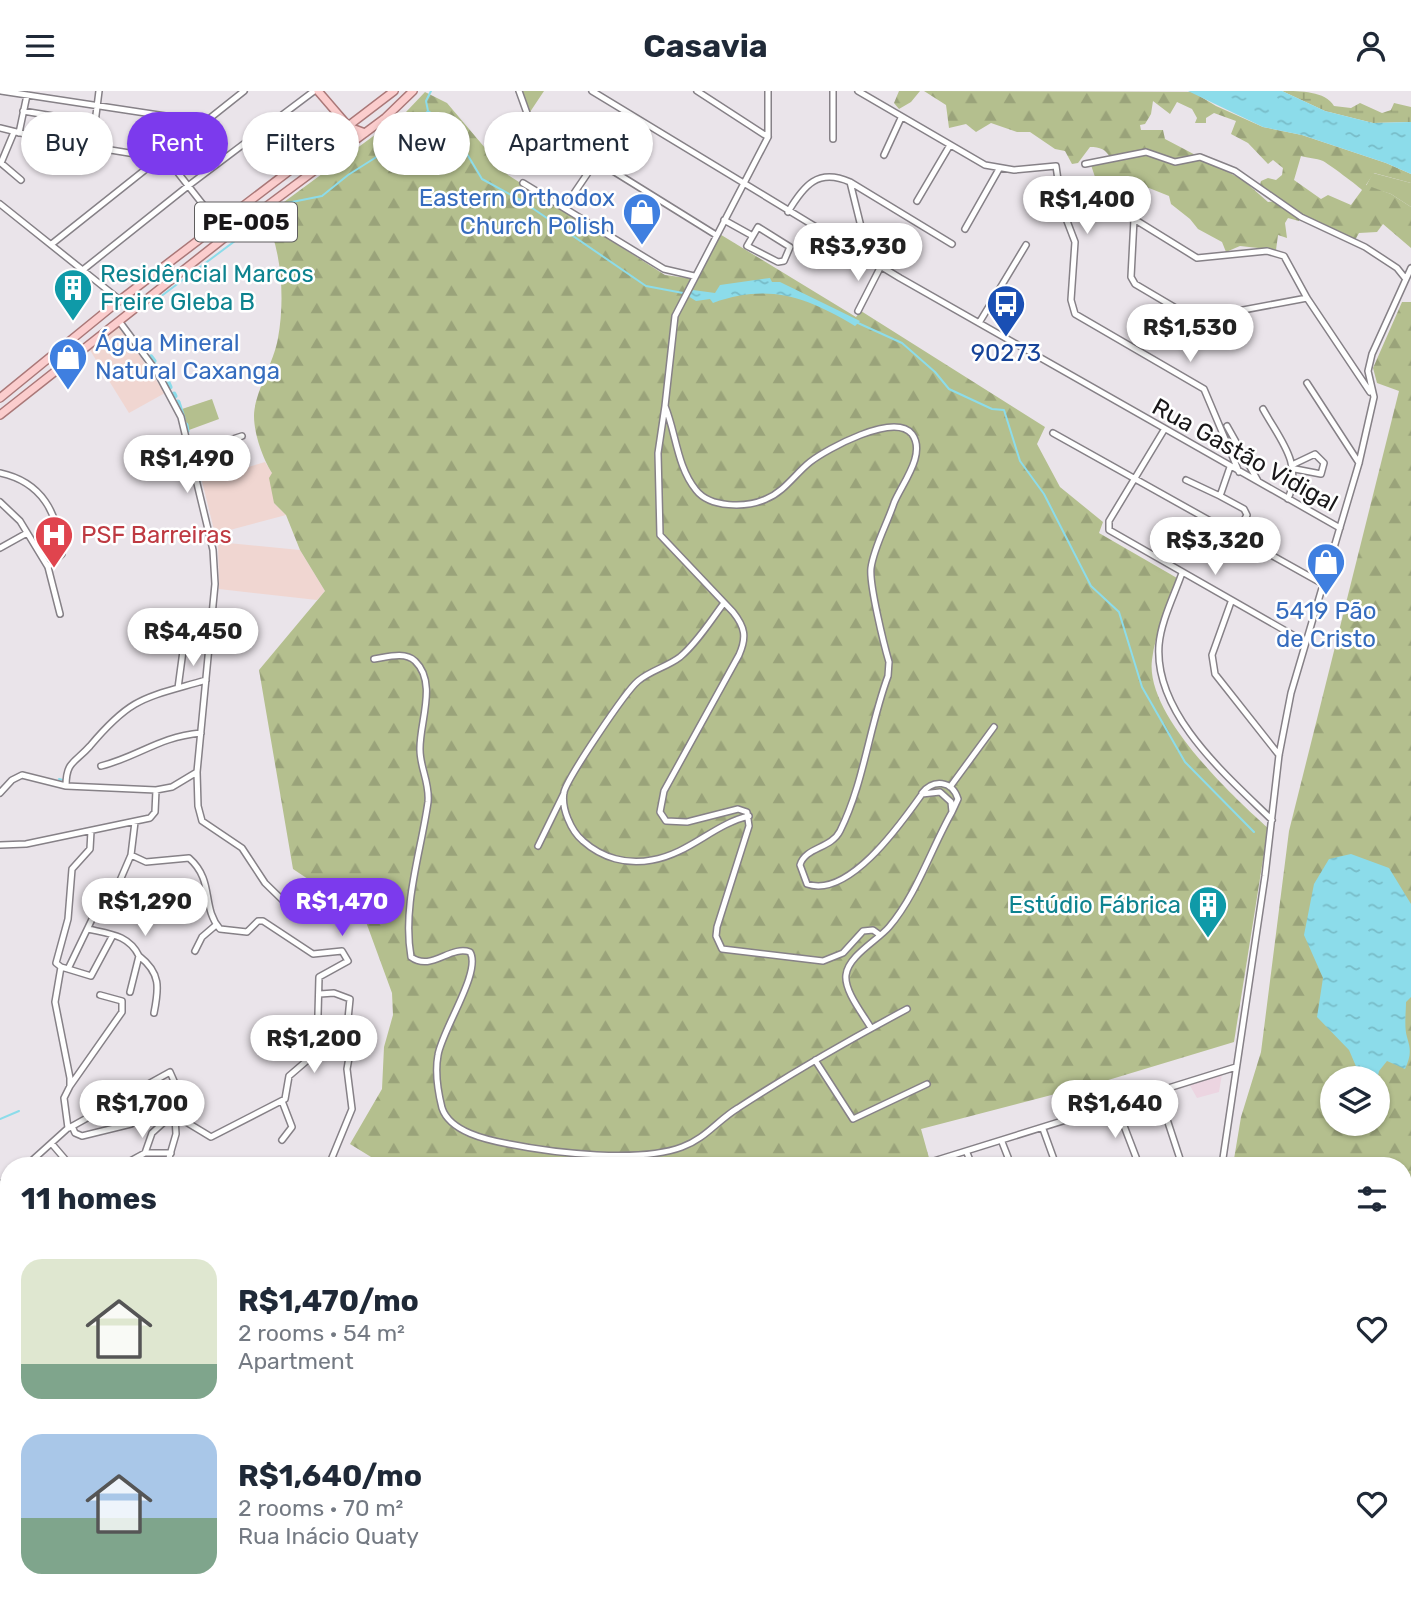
<!DOCTYPE html>
<meta charset="utf-8">
<style>
:root{--surface:#fff;--page:#f6f6f7;--text:#1f2937;--muted:#747a83;--accent:#7c3aed}
body{margin:0;font-family:Rubik,sans-serif;background:var(--page);color:var(--text);height:100vh;display:flex;flex-direction:column;font-size:26px;white-space:nowrap}
*{box-sizing:border-box;margin:0}
p{font-size:23px;color:var(--muted)}
.icon{flex:none;width:38px;height:38px;fill:none;stroke:currentColor;stroke-width:2;stroke-linecap:round;stroke-linejoin:round}
.map{position:relative;flex:1;overflow:hidden}
.side{position:absolute;left:0px;top:1066px;width:1412px;height:450px;display:flex;flex-direction:column;background:var(--surface);border-radius:28px 28px 0 0;box-shadow:0 2px 5px #0004}
.side>*{flex:none}
.banner{position:absolute;left:21px;top:21px;width:700px;height:63px;display:flex;gap:14px}
.fabs{position:absolute;left:1320px;top:975px;display:grid;gap:14px}
.fabs a{display:grid;place-items:center;width:70px;height:70px;border-radius:50%;background:var(--surface);box-shadow:0 2px 5px #0004;font-size:35px}
.price{position:absolute;translate:-50% -60px;padding:0 16px;border-radius:24px;background:#fff;color:#222;font-size:23px;line-height:46px;filter:drop-shadow(0 2px 4px #0008)}
.price::after{content:'';position:absolute;left:50%;top:42px;width:21px;height:16px;margin-left:-10px;background:inherit;clip-path:polygon(0 0,100% 0,50% 100%)}
.price.selected{background:var(--accent);color:#fff}
ul{padding:0;list-style:none}
li{display:flex;align-items:center;gap:21px;height:175px;padding:0 21px}
li span{display:grid;place-items:center;flex:none;width:196px;height:140px;border-radius:21px;color:#555}
li>.icon{margin-inline-start:auto}
span .icon{width:84px;height:84px;fill:#fffc;stroke-width:1}
li b{font-size:30px}
h2{display:flex;justify-content:space-between;align-items:center;height:84px;padding:0 21px;font-size:30px}
.chip{padding:0 24px;border-radius:32px;background:var(--surface);box-shadow:0 2px 5px #0004;font-size:24px;line-height:63px}
.chip.selected{background:var(--accent);color:#fff}
header{display:flex;justify-content:space-between;align-items:center;height:91px;padding:0 21px;background:var(--surface);font-size:32px;font-weight:700}
.map>svg:first-child{display:block}
.industrial{fill:#f0d6d1}
.education{fill:#ecd5e1}
.grass{fill:#b4bf8e}
.forest{fill:url(#forest-firs);fill-rule:evenodd}
.wetland{fill:url(#wetland-marsh)}
.water{fill:url(#water-ripples)}
.lines{fill:none;stroke-linecap:round;stroke-linejoin:round}
.stream{stroke:#8cdcea;stroke-width:2}
.canal{stroke:#8cdcea;stroke-width:5}
.minor-casing{stroke:#868187;stroke-width:8}
.major-casing{stroke:#aa7878;stroke-width:10}
.minor{stroke:#fff;stroke-width:5}
.major{stroke:#fbcdcd;stroke-width:7}
.labels{text-anchor:middle;stroke-width:5;stroke-linejoin:round;paint-order:stroke}
.shield{fill:#fff;stroke:#5e5d5e;stroke-width:2}
.shield-label{font-size:23px;font-weight:bold;fill:#191719}
.shop-label{font-size:24px;fill:#366cbe;stroke:#fff;text-anchor:end}
.culture-label{font-size:24px;fill:#0d838f;stroke:#fff;text-anchor:start}
.transit-label{font-size:24px;fill:#164399;stroke:#fff}
.street-label{font-size:24px;fill:#191719;stroke:#fff}
.health-label{font-size:24px;fill:#be3a42;stroke:#fff;text-anchor:start}
</style>
<header><svg class="icon" aria-label="menu" viewBox="0 0 24 24"><path d="M4 6h16M4 12h16M4 18h16"/></svg>Casavia<svg class="icon" aria-label="person" viewBox="0 0 24 24"><circle cx="12" cy="8" r="4"/><path d="M4 21q1-7 8-7t8 7"/></svg></header>
<div class="map">
<svg width="1411" height="1515" viewBox="0 0 1411 1515">
<defs>
<pattern id="forest-firs" width="22" height="20" patternUnits="userSpaceOnUse" patternTransform="scale(1.75)"><rect width="22" height="20" fill="#b4bf8e"/><path d="M5 1l3.5 6h-7zM16 11l3.5 6h-7z" fill="#9aa37a"/></pattern>
<pattern id="wetland-marsh" width="20" height="14" patternUnits="userSpaceOnUse" patternTransform="scale(1.75)"><rect width="20" height="14" fill="#b4bf8e"/><path d="M1 5h8M5 5V1M11 12h8M15 12V8" fill="none" stroke="#9aa37a"/></pattern>
<pattern id="water-ripples" width="26" height="14" patternUnits="userSpaceOnUse" patternTransform="scale(1.75)"><rect width="26" height="14" fill="#8cdcea"/><path d="M2 4q2-2 4 0t4 0M15 11q2-2 4 0t4 0" fill="none" stroke="#78bcc8"/></pattern>
</defs>
<rect width="100%" height="100%" fill="#eae4ea"/>
<path class="industrial" d="M118,233L165,302L129,322L88,256Z
M265,371L272,382L274,412L286,424L215,443L202,390Z
M218,451L300,459L325,500L317,509L219,498Z"/>
<path class="education" d="M1222,983L1219,1001L1197,1007L1188,991Z"/>
<path class="grass" d="M522,0H544L530,21Z
M1373,82L1411,92V116L1391,103L1366,95Z
M212,308L219,328L189,339L182,318Z
M0,1192L9,1195V1225L0,1220Z
M0,1416L9,1419V1461L4,1465L0,1466Z"/>
<path class="forest" d="M899,0H920L911,11L899,18L894,12Z
M924,0L1193,1L1216,15L1263,36L1302,44L1386,72L1411,83V92L1374,82L1366,94L1391,103L1411,116V157L1383,133L1377,141L1359,142L1355,149L1303,124L1260,94L1261,90L1268,87L1276,89L1282,84L1283,77L1273,69L1268,73L1248,52L1231,43L1236,30L1214,22L1206,27V32H1195L1197,27L1192,18L1177,11L1170,23L1153,10L1151,23L1145,33L1140,34L1141,39H1163L1165,48L1243,89L1268,111L1275,110L1299,126V130L1288,127L1285,132L1287,147L1278,144L1276,159L1240,155L1226,161L1222,151L1198,138L1190,128L1171,113L1169,105L1119,85L1122,106L1114,102L1105,89L1095,86L1091,74L1111,68C1106,58 1100,56 1090,56L1078,72L1072,73L1065,60L1055,58L1030,41H1017L991,32L976,41L966,33L949,37L946,14ZM1301,65C1308,67 1316,67 1323,70C1326,71 1361,97 1362,99L1351,114L1328,104L1321,108L1294,89Z
M425,1L447,12L508,84L665,184L695,188L718,142L856,226L861,220L1045,336L1037,353L1060,396L1103,431L1099,442L1177,487C1169,513 1155,542 1152,569C1145,623 1231,704 1268,737L1234,951L1105,990L921,1038L931,1074H384L350,1053L382,998L384,956L393,924L392,902L366,831L347,814L293,778L259,579L325,500L300,459L286,424L274,412L269,387L272,382C263,368 254,343 254,325C254,302 274,272 278,247C285,209 282,160 265,125L406,21Z
M1402,211H1411V1515H1392L1380,1507H1404V1074H1233L1241,1026L1261,961L1289,740L1399,300L1377,292L1373,277ZM1332,987H1377V1032H1332Z
M0,1225L9,1230V1282L6,1289L0,1290Z
M8,1327H9V1419L0,1416V1329Z"/>
<path class="wetland" d="M1282,0C1301,0 1325,0 1334,15L1351,17L1360,12L1382,22L1391,19L1394,12L1411,16V31L1373,32L1325,20Z
M9,1282V1293L4,1303L9,1309V1327L0,1329V1290L6,1289Z"/>
<path class="water" d="M1188,0H1282L1325,20L1373,32L1411,31V83L1386,72L1302,44L1263,36Z
M770,187L772,191H780L860,230L855,235C806,206 769,192 713,212L710,208L696,210L688,205L693,199L715,202L720,194Z
M1351,763L1389,777L1411,813V906L1406,911C1406,921 1404,936 1407,946C1411,959 1411,965 1405,978L1387,970L1379,980L1377,990V987H1361L1349,959L1317,926L1323,887L1304,844L1314,793L1329,768Z"/>
<g class="lines">
<path class="stream" d="M431,0L426,10L428,20L449,33L482,88L522,110L646,195L683,202
M266,126L282,113L322,105L348,84L397,53L428,20
M160,206L259,132
M858,232L902,252L935,281L949,298L992,318L1004,319L1020,370L1044,403L1091,495L1119,521L1142,596L1185,671L1254,741
M59,688L63,689
M0,1028L19,1020
M252,1507L253,1515"/>
<path class="canal" d="M142,254L145,257
M151,266L154,270
M157,275L159,277
M166,287L170,296
M174,303L175,305
M178,311L183,327
M186,334L187,340
M190,350L191,353
M194,364L196,374
M199,384L200,388
M0,1224L9,1228"/>
<g class="minor-casing">
<path id="minor" d="M1,0L205,31
M519,0L528,25L539,34L716,144
M592,0L900,187L1340,437
M697,0L768,46
M833,0V48
M858,0L985,74L1014,79L1056,75L1062,117L1075,151L1071,209L1075,223L1204,298L1239,381
M23,20L95,32
M0,37L49,49L160,67
M498,37L528,25
M14,41L1,72L21,89
M19,42L27,4
M92,56L99,0
M164,64L219,134
M884,64L901,27
M1085,73L1146,61L1175,71L1200,66L1235,80L1301,126L1365,156L1397,177L1405,187
M850,91L869,168
M523,92L664,178L694,185
M917,110L950,54
M0,113L120,209
M564,117L628,23
M788,121C804,94 818,77 850,91L952,153
M724,129L751,144
M758,136L790,156L784,170L778,171L747,155Z
M965,138L999,78
M53,152L244,0
M84,178L188,95L314,0
M1307,207L1211,225L1179,219L1135,193L1131,186L1134,128L1197,167L1267,160L1284,165L1307,207L1370,301
M858,220L881,175
M979,232L1026,154
M1307,292L1359,372
M665,315L675,225L768,46V0
M1263,318C1280,349 1303,372 1288,408
M1227,335L1258,390
M1164,339L1109,430V439L1305,551
M1053,342L1323,493
M190,362L242,345
M1294,373L1315,363L1324,372L1321,383L1295,378
M1230,376L1220,405L1244,418L1247,424L1235,445
M0,382C42,391 58,422 62,463L48,476
M1186,389L1220,405
M0,411L20,430L48,476L60,523
M0,457L27,442
M1182,482C1174,505 1161,530 1159,554C1154,623 1226,684 1272,729
M1231,511L1212,564L1215,583L1279,664
M724,512C711,529 697,552 680,566C667,576 651,579 638,590C625,601 568,686 564,701C561,717 571,740 583,750C602,767 627,774 652,769C689,763 714,733 749,725
M374,568C387,566 405,560 415,570C438,592 419,632 420,659C420,677 430,692 428,711C421,761 402,815 411,866C431,881 450,854 470,861C482,880 442,939 438,964C435,980 438,1001 442,1017C450,1041 487,1049 509,1053C554,1062 640,1072 682,1056C705,1048 718,1029 738,1017C793,981 849,949 907,918
M178,597L183,560L209,558
M101,675C140,665 158,646 201,642
M197,681L198,715L202,730L242,757L265,792L302,828
M66,695C66,670 75,672 90,655C132,605 145,607 206,589
M950,696L994,636
M0,702L12,689L22,684L66,695L156,699L172,696L197,681L215,493L213,459L181,326L157,281L119,230
M922,702C933,688 952,689 958,708L952,721
M135,731L131,764L146,771L189,767C215,790 201,816 220,838L247,841L258,830H263L313,863L342,860L348,870L319,886L317,961L289,985L285,1008L211,1046L173,1023L152,1042L145,1062
M0,754L26,753L150,727L155,721L156,699
M538,755L564,702
M88,838C110,843 129,844 139,865L130,901
M195,860L202,846L216,834
M139,865C161,882 159,897 154,922
M61,876L68,878L95,822L112,808L131,764
M68,878L91,885L113,844
M320,903L334,902L350,908L348,928L333,962
M871,937C863,923 844,900 846,884C848,865 878,849 889,836C917,803 931,758 952,721L951,711L940,701L922,703C902,731 849,808 807,793L800,774C805,756 831,758 840,740C864,692 869,636 888,585L889,571C884,554 869,493 871,477C874,456 887,433 894,412C901,394 927,363 912,343C894,321 827,358 810,371C795,383 784,401 766,408C746,417 710,417 696,399C677,376 676,342 665,315L658,362L660,444L733,521C745,536 747,546 739,564L664,700L660,721L666,730L687,731L738,718L747,721L749,735L717,836L716,845L722,858L823,870L843,862L863,840L873,839L880,844
M317,961H350L347,978L352,1018L329,1074
M815,969L853,1028L927,993
M70,995L122,921V910L100,904
M1158,1001L1182,1074
M1116,1014L1139,1074
M72,1035L75,1042L82,1045L131,1033
M69,1037L170,981L178,999L174,1010L176,1043L167,1074
M1043,1038L1056,1074
M282,1049L292,1036L282,1010
M1002,1051L1011,1074
M52,1053L70,1074
M967,1062L972,1074
M1094,1071L1095,1074
M27,1074L68,1037L64,1007L70,995V987L55,911L61,876L56,872L68,828L72,778L90,758L91,740
M123,1074L145,1062H171
M921,1074L1236,976
M1222,1074L1265,785L1279,664L1291,602L1359,372L1374,306L1368,280L1372,263L1411,177
M0,1093L9,1088
M3,1187L9,1179
M227,1507L228,1515
M270,1507L272,1515
M286,1507L293,1515
M327,1507L345,1515
M438,1507L446,1515
M530,1507L531,1515
M660,1507L671,1515
M861,1507L863,1515
M950,1507L953,1515
M990,1507L993,1515
M1074,1507L1077,1515
M1115,1507L1118,1515
M1208,1507L1267,1515
M44,1511L46,1515
M344,1514L360,1515
M202,1515L210,1507
M1160,1515L1161,1507
M1295,1515L1296,1507"/>
</g>
<g class="major-casing">
<path id="major" d="M318,0L349,36L365,42
M0,307L120,209L394,0
M0,324L228,144L385,27L413,0"/>
</g>
<use href="#minor" class="minor"/>
<use href="#major" class="major"/>
</g>
<defs>
<g id="shop-pin" transform="scale(2.0125)"><path d="M0 17L-7.5 6A9.5 9.5 0 1 1 7.5 6Z" fill="#3f7fe0" stroke="#fff"/><path d="M-5-2.5h2.3a2.7 3.5 0 0 1 5.4 0H5L5.5 6h-11ZM-1.5-2.5h3a1.5 2.3 0 0 0-3 0Z" fill="#fff"/></g>
<g id="building-pin" transform="scale(2.0125)"><path d="M0 17L-7.5 6A9.5 9.5 0 1 1 7.5 6Z" fill="#0f9aa8" stroke="#fff"/><path d="M-4-6H4V6H1V3H-1V6H-4ZM-2.5-4.3h1.7v1.8h-1.7ZM.8-4.3h1.7v1.8H.8ZM-2.5-1h1.7V.8h-1.7ZM.8-1h1.7V.8H.8Z" fill="#fff"/></g>
<g id="bus-pin" transform="scale(2.0125)"><path d="M0 17L-7.5 6A9.5 9.5 0 1 1 7.5 6Z" fill="#1a4fb4" stroke="#fff"/><path d="M-5-6H5V4H4V6H2V4H-2V6H-4V4H-5ZM-3.5-4V0h7V-4ZM-3.5 1.2v1.5H-2V1.2ZM2 1.2v1.5H3.5V1.2Z" fill="#fff"/></g>
<g id="hospital-pin" transform="scale(2.0125)"><path d="M0 17L-7.5 6A9.5 9.5 0 1 1 7.5 6Z" fill="#e0444e" stroke="#fff"/><path d="M-5-5h3v3.5h4V-5h3V5h-3V1.5h-4V5h-3Z" fill="#fff"/></g>
</defs>
<g fill-rule="evenodd">
<use href="#shop-pin" x="642" y="121"/>
<use href="#building-pin" x="73" y="197"/>
<use href="#bus-pin" x="1006" y="213"/>
<use href="#shop-pin" x="68" y="266"/>
<use href="#hospital-pin" x="54" y="444"/>
<use href="#shop-pin" x="1326" y="471"/>
<use href="#building-pin" x="1208" y="814"/>
</g>
<g class="labels">
<rect class="shield" x="195" y="111.5" width="102" height="39" rx="5"/>
<g class="shield-label">
<text x="246" y="139">PE-005</text>
</g>
<g class="shop-label">
<text x="615" y="115">Eastern Orthodox<tspan x="615" dy="28">Church Polish</tspan></text>
<text x="95" y="260" text-anchor="start">Água Mineral<tspan x="95" dy="28">Natural Caxanga</tspan></text>
<text x="1326" y="528" text-anchor="middle">5419 Pão<tspan x="1326" dy="28">de Cristo</tspan></text>
</g>
<g class="culture-label">
<text x="100" y="191">Residêncial Marcos<tspan x="100" dy="28">Freire Gleba B</tspan></text>
<text x="1181" y="822" text-anchor="end">Estúdio Fábrica</text>
</g>
<g class="transit-label">
<text x="1006" y="270">90273</text>
</g>
<g class="street-label">
<text transform="translate(1245 364) rotate(29)" y="8">Rua Gastão Vidigal</text>
</g>
<g class="health-label">
<text x="81" y="452">PSF Barreiras</text>
</g>
</g>
</svg>
<div class="fabs">
<a><svg class="icon" aria-label="layers" viewBox="0 0 24 24"><path d="M12 4l9 5-9 5-9-5zM3 14l9 5 9-5"/></svg></a>
</div>
<b class="price" style="left:1087px;top:145px">R$1,400</b>
<b class="price" style="left:858px;top:192px">R$3,930</b>
<b class="price" style="left:1190px;top:273px">R$1,530</b>
<b class="price" style="left:187px;top:404px">R$1,490</b>
<b class="price" style="left:1215px;top:486px">R$3,320</b>
<b class="price" style="left:193px;top:577px">R$4,450</b>
<b class="price" style="left:145px;top:847px">R$1,290</b>
<b class="price selected" style="left:342px;top:847px">R$1,470</b>
<b class="price" style="left:314px;top:984px">R$1,200</b>
<b class="price" style="left:142px;top:1049px">R$1,700</b>
<b class="price" style="left:1115px;top:1049px">R$1,640</b>
<div class="banner">
<a class="chip">Buy</a>
<a class="chip selected">Rent</a>
<a class="chip">Filters</a>
<a class="chip">New</a>
<a class="chip">Apartment</a>
</div>
<section class="side">
<h2>11 homes<svg class="icon" aria-label="filters" viewBox="0 0 24 24"><path d="M4 7h16M4 17h16"/><circle cx="9" cy="7" r="2"/><circle cx="15" cy="17" r="2"/></svg></h2>
<ul>
<li><span style="background:linear-gradient(#dfe7d0 75%,#7fa58c 0)"><svg class="icon" aria-label="home" viewBox="0 0 24 24"><path d="M3 11l9-7 9 7M6 9v11h12V9"/></svg></span><div><b>R$1,470/mo</b><p>2 rooms · 54 m²</p><p>Apartment</p></div><svg class="icon" aria-label="heart" viewBox="0 0 24 24"><path d="M12 20l-8-8c-3-5 5-10 8-4 3-6 11-1 8 4z"/></svg></li>
<li><span style="background:linear-gradient(#a9c7e8 60%,#7fa58c 0)"><svg class="icon" aria-label="home" viewBox="0 0 24 24"><path d="M3 11l9-7 9 7M6 9v11h12V9"/></svg></span><div><b>R$1,640/mo</b><p>2 rooms · 70 m²</p><p>Rua Inácio Quaty</p></div><svg class="icon" aria-label="heart" viewBox="0 0 24 24"><path d="M12 20l-8-8c-3-5 5-10 8-4 3-6 11-1 8 4z"/></svg></li>
</ul>
</section>
</div>
